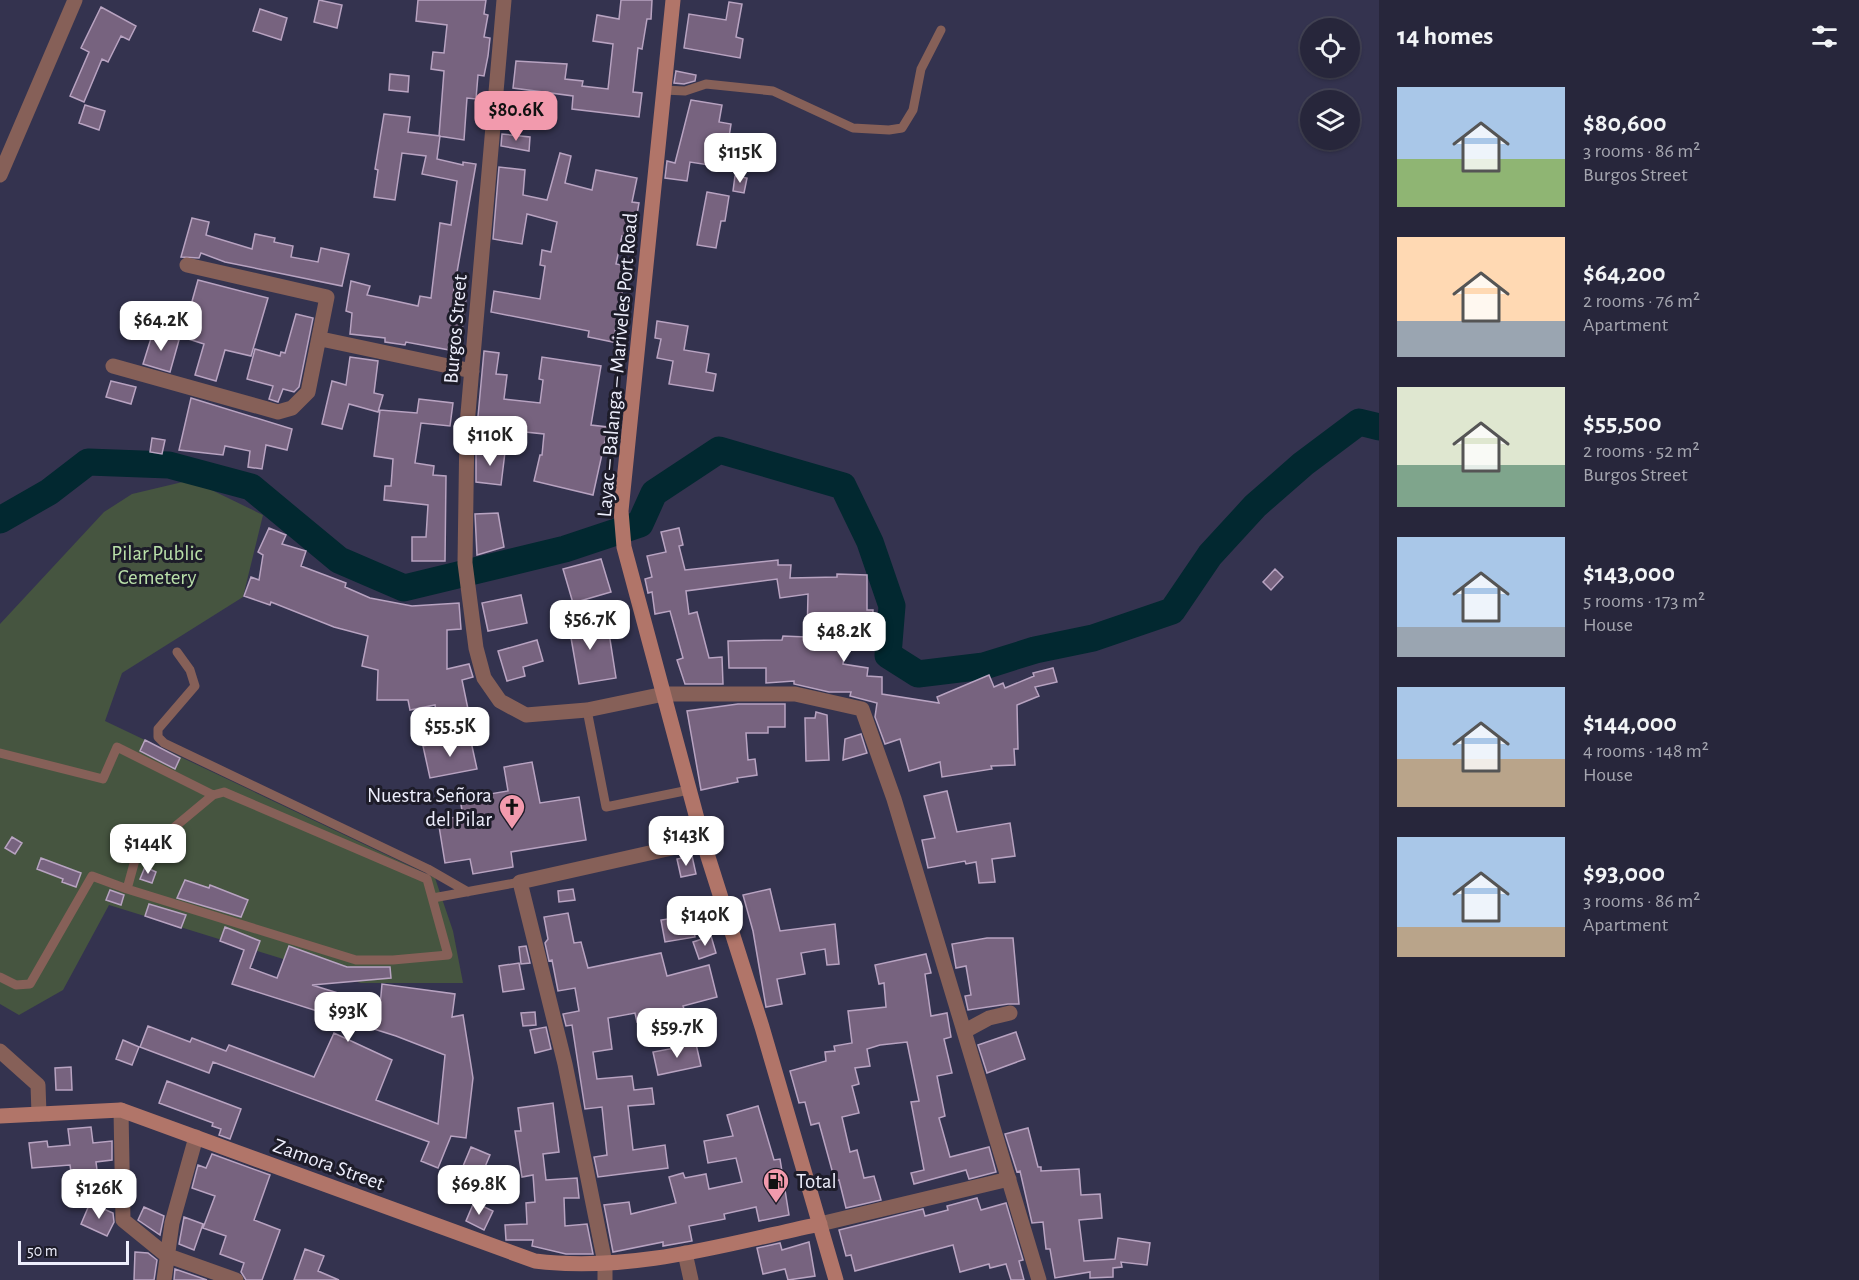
<!DOCTYPE html>
<meta charset="utf-8">
<style>
:root{--surface:#27263b;--page:#2f2e42;--text:#f1f3f6;--muted:#a4a5af;--line:#434355;--accent:#f29aad}
body{margin:0;font-family:"Alegreya Sans",sans-serif;background:var(--page);color:var(--text);height:100vh;display:flex;flex-direction:column;font-size:22px;white-space:nowrap}
*{box-sizing:border-box;margin:0}
p{font-size:20px;color:var(--muted)}
.icon{flex:none;width:33px;height:33px;fill:none;stroke:currentColor;stroke-width:2;stroke-linecap:round;stroke-linejoin:round}
.map{position:relative;flex:1;overflow:hidden}
.details{display:flex;flex-direction:column;background:var(--surface);width:480px}
.details>*{flex:none}
.buttons{position:absolute;left:1300px;top:18px;display:grid;gap:12px}
.buttons a{display:grid;place-items:center;width:60px;height:60px;border-radius:50%;background:var(--surface);box-shadow:0 2px 4px #0004,0 0 0 2px var(--line);font-size:30px}
.scale{position:absolute;left:18px;bottom:15px;width:111px;box-sizing:border-box;padding-left:6px;border:3px solid #edeefc;border-top:0;font-size:16px;line-height:21px;white-space:nowrap;color:#edeefc;-webkit-text-stroke:4px #1d1c29;paint-order:stroke}
.price{position:absolute;translate:-50% -51px;padding:0 14px;border-radius:12px;background:#fff;color:#222;font-size:20px;line-height:39px;filter:drop-shadow(0 2px 3px #0008)}
.price::after{content:'';position:absolute;left:50%;top:36px;width:18px;height:14px;margin-left:-9px;background:inherit;clip-path:polygon(0 0,100% 0,50% 100%)}
.price.current{background:var(--accent);color:#111}
ul{padding:0;list-style:none}
li{display:flex;align-items:center;gap:18px;height:150px;padding:0 18px}
li span{display:grid;place-items:center;flex:none;width:168px;height:120px;border-radius:0px;color:#555}
li>.icon{margin-inline-start:auto}
span .icon{width:72px;height:72px;fill:#fffc;stroke-width:1}
li b{font-size:26px}
h2{display:flex;justify-content:space-between;align-items:center;height:72px;padding:0 18px;font-size:26px}
main{display:flex;flex:1;min-height:0}
.map>svg:first-child{display:block}
.green{fill:#465540}
.lines{fill:none;stroke-linecap:round;stroke-linejoin:round}
.river{stroke:#022830;stroke-width:27}
.building{fill:#77637f;stroke:#b8a3c1;stroke-width:1.5}
.lane{stroke:#866058;stroke-width:9}
.street{stroke:#866058;stroke-width:15}
.secondary{stroke:#b17569;stroke-width:15}
.labels{text-anchor:middle;stroke-width:6;stroke-linejoin:round;paint-order:stroke}
.street-label{font-size:21px;fill:#edeefc;stroke:#1d1c29}
.park-label{font-size:21px;fill:#b9e0a9;stroke:#1d1c29}
.poi-label{font-size:21px;fill:#edeefc;stroke:#1d1c29;text-anchor:end}
</style>
<main>
<div class="map">
<svg width="1379" height="1280" viewBox="0 0 1379 1280">
<rect width="100%" height="100%" fill="#34334f"/>
<path class="green" d="M191,480L263,515L243,597L122,673L105,721L435,878L453,931L463,983H361L109,905L63,990L19,1015L0,1004V624L104,512L132,494Z"/>
<g class="lines">
<path class="river" d="M0,520L49,492L88,462L169,465L251,487L339,560L404,588L565,549L640,524L654,493L719,450L843,486L870,542L892,606L888,655L918,674L984,666L1035,650L1093,638L1172,611L1210,555L1255,506L1303,464L1359,422L1379,427"/>
</g>
<path class="building" d="M319,0L342,5L337,28L314,22Z
M418,0H486L484,14L488,15L484,37L490,38L488,56L484,76L478,75L476,99L467,98L464,140L439,136L444,71L431,69L433,52L444,53L447,25L416,21Z
M621,0H652L651,19H647L642,49L638,48L633,92L642,93L639,117L572,109L573,96L513,88L516,61L567,64L565,79L583,81L582,86L608,89L613,44L593,41L597,15L619,19Z
M729,2L742,4L736,37L743,39L740,58L684,48L689,14L726,20Z
M101,7L136,26L129,40L121,36L108,62L102,59L84,102L70,96L89,52L81,48Z
M260,9L287,18L281,40L253,31Z
M676,71L696,75L695,81L684,84L674,83Z
M390,74L409,76L408,92L389,90Z
M691,100L722,105L719,122L731,124L727,150L712,147L709,165L690,162L687,181L665,178L667,161L675,163Z
M85,105L105,111L99,130L79,123Z
M384,114L410,117L408,132L440,136L437,159L463,165V162L476,164L453,295L466,298L462,330H458L455,351L406,342L405,345L385,342V338L350,334L352,313L346,311L351,281L370,286L367,295L382,298L418,306L420,296L431,298L440,223L451,225L457,181L422,174L426,156L402,153L395,200L374,197L378,170L375,169Z
M502,134L530,137L529,151L501,146Z
M560,153L571,156L565,183L592,190L596,170L637,178L632,202L639,203L636,220L631,219L627,237L622,236L616,264L627,266L613,342L588,337L589,331L491,312L494,291L540,299L545,266L540,265L542,250L551,252L557,222L527,214L522,244L493,239L499,167L525,170L523,195L547,200Z
M735,176L747,178L744,193L733,191Z
M707,192L729,196L725,221H721L716,248L697,245Z
M192,218L209,222L206,235L252,249L255,234L275,238L274,242L293,246L291,257L318,262L321,248L349,254L342,286L225,262L201,253L199,258L181,257Z
M198,280L268,298L251,356L225,350L216,381L195,375L204,344L182,337Z
M296,314L313,318L299,387L294,392L283,389L278,402L269,399L273,386L247,379L255,349L280,356L281,352L285,353Z
M657,321L688,326L684,350L709,354L706,372L716,374L713,391L669,384L673,361L657,358L661,339L655,338Z
M153,332L179,340L170,372L143,364Z
M484,351L499,353L496,374L507,375L504,399L540,403L543,380L539,379L542,357L601,366L591,425L608,427L593,495L534,481L540,455H542L544,434L477,427Z
M350,357L378,361L374,393L383,395L378,412L349,404L342,429L322,424L332,381L346,385Z
M111,381L136,387L131,404L106,397Z
M191,398L292,429L287,450L266,445L262,469L248,467L250,451L225,446L223,455L179,450Z
M419,399L453,403L450,426L421,423L415,463L434,466L433,475L446,476L445,561H412V537H426L428,505L384,500L385,486H391L393,459L374,456L380,410L417,413Z
M152,438L165,440L162,454L150,452Z
M476,449L505,452L501,485L476,482Z
M498,513L504,547L477,555L475,514Z
M269,528L286,535L282,544L306,551L301,566L346,583L345,587L370,598L412,606L459,603L461,629L447,630V669L469,664L473,677L462,680L468,709L437,715L435,705L410,710L408,700H377L378,670L362,666L368,636L334,627L271,602L270,605L244,596L251,577L259,580L263,555L258,552Z
M679,528L683,545L679,546L685,570L778,560V565H791L790,578L837,577V574L867,575V610H873L872,635L846,634L843,664L868,668L867,676L882,677V694L939,703L937,697L989,675L994,687L1003,683L1005,688L1034,676L1033,673L1053,668L1057,682L1035,687L1039,696L1017,705L1018,749H1014L1015,765L991,766L992,769L942,777L940,762L909,771L900,739L885,744L875,717L877,703L850,696L851,692H829L794,684V681L766,683V668H729L728,641L782,640L783,636L807,637L808,594L780,598L777,579L686,591L689,614L697,612L709,658L722,657L723,684H685L677,660L683,658L670,611L655,614L652,592L648,593L645,579L652,577L647,556L666,552L661,532Z
M601,559L611,592L573,603L563,569Z
M1275,569L1283,577L1271,590L1263,582Z
M521,595L527,623L488,631L482,603Z
M579,606L589,637L609,633L616,678L579,684L566,609Z
M537,640L543,661L523,667L525,676L507,681L498,651Z
M738,704H785V727H768V733H746L748,760L755,759L757,775L737,778L738,782L701,790L687,711Z
M816,712L827,715L829,760L806,761L805,718H815Z
M861,734L867,753L843,760L845,739Z
M470,737L477,769L430,778L423,746Z
M145,740L180,758L175,769L140,751Z
M532,762L540,803L579,797L586,840L511,852L513,867L473,874L470,859L445,863L438,820L463,816L460,799L508,791L504,767Z
M947,791L957,832L1010,823L1015,856L992,859L995,882L979,883L976,862L966,864L965,861L928,868L922,840L935,838L924,796Z
M12,837L22,843L15,854L5,848Z
M692,856L696,874L681,877L677,859Z
M41,858L81,873L76,887L62,882L63,879L37,869Z
M145,867L156,872L152,883L140,879Z
M185,880L209,888L210,885L248,900L241,917L177,898Z
M573,889L575,900L559,902L558,891Z
M770,889L780,931L835,924L839,964L827,965L825,949L801,953L805,974L777,979L782,1004L766,1007L753,931L743,895Z
M110,890L124,895L121,905L106,900Z
M149,904L186,915L181,928L145,916Z
M568,913L574,943L581,942L588,968L661,953L667,976L709,965L717,997L683,1006L684,1009L661,1014L662,1017L637,1022L635,1013L608,1018L612,1049L593,1052L597,1079L632,1076L634,1090L652,1088L654,1104L628,1106L633,1150L665,1145L668,1168L598,1177L594,1157L607,1155L602,1107L585,1109L572,1025L566,1026L563,1014L579,1011L575,988L558,991L552,960L549,961L545,943L548,939L544,917Z
M692,915L695,937L665,942L661,920Z
M225,927L260,941L250,968L277,978L289,946L347,967H390L391,978L312,985L380,1006L382,984L455,994L452,1017L463,1015L473,1078L466,1138L451,1136L438,1168L421,1161L429,1142L213,1062L209,1073L140,1047L148,1026L190,1042L192,1038L226,1051L229,1045L314,1077L334,1033L392,1060L376,1100L438,1124L445,1055L396,1036L232,984L244,950L220,941Z
M711,936L716,953L699,959L693,942Z
M987,938H1013L1019,1004H1008L968,1010L965,996L971,995L966,966L956,968L952,944Z
M526,946L530,963L521,964L519,947Z
M926,954L931,973L925,974L931,1016L947,1013L951,1037L944,1039L952,1073L937,1076L945,1116L939,1118L950,1157L989,1147L996,1172L969,1179L966,1170L914,1184L911,1173L924,1170L911,1102L919,1101L907,1042L880,1045L867,1049L870,1066L855,1068L859,1084L852,1086L859,1113L842,1117L850,1152L857,1150L864,1178L874,1176L881,1200L846,1208L839,1180L835,1181L819,1123L811,1125L805,1102L799,1103L790,1071L826,1061L825,1052L835,1051L834,1046L852,1043L848,1011L886,1007L884,983L879,984L875,965Z
M519,963L524,989L503,992L499,966Z
M535,1012L536,1025L523,1026L521,1013Z
M546,1027L551,1049L535,1053L530,1030Z
M1016,1032L1025,1059L987,1073L978,1045Z
M123,1040L139,1047L132,1065L116,1059Z
M696,1044L701,1066L658,1075L653,1052Z
M71,1067L72,1090H56L55,1068Z
M167,1081L241,1109L230,1139L219,1135L221,1129L212,1126L213,1123L159,1103Z
M553,1103L559,1152L543,1154L546,1180L577,1178L579,1198H564L565,1226L587,1224L593,1254H566L532,1246L533,1240H506L505,1225L527,1224L526,1203L535,1202L533,1175L522,1177L515,1131H521L518,1108Z
M758,1106L774,1160L780,1159L789,1215L759,1221L756,1207L724,1214L725,1219L689,1226L692,1241L663,1246V1242L613,1252L604,1205L629,1202L631,1214L676,1203L669,1177L683,1173L685,1178L706,1174L709,1189L742,1182L736,1158L708,1163L704,1141L733,1136L727,1115Z
M91,1127L93,1143L112,1141V1160L96,1162L99,1186L79,1187L77,1171L71,1172L70,1165L32,1168L29,1143L47,1141L48,1147L70,1145L68,1129Z
M1028,1128L1038,1167H1041V1171L1079,1169L1081,1195L1100,1194L1102,1218L1079,1220L1084,1261L1115,1259L1118,1238L1150,1243L1147,1265L1121,1262L1122,1267L1113,1268V1277L1090,1278V1272L1055,1278L1050,1249H1046L1043,1222L1032,1223L1020,1171L1017,1172L1005,1134Z
M471,1147L490,1155L472,1198L453,1190Z
M212,1154L270,1175L254,1220L280,1230L262,1280H246L241,1272L244,1263L220,1254L226,1236L203,1228L215,1196L192,1188L198,1165L206,1168Z
M977,1198L981,1210L1006,1203L1023,1260L1019,1261L1024,1280H1011L1006,1264L990,1268L989,1264L960,1272L953,1245L855,1271L851,1255L846,1256L839,1230L923,1209L925,1216L948,1210L947,1206Z
M474,1202L493,1211L484,1230L466,1221Z
M90,1203L113,1213L114,1222L107,1236L81,1224Z
M144,1207L164,1216L160,1235L138,1220Z
M184,1217L203,1224L194,1250L179,1244Z
M809,1242L815,1276L788,1280L785,1269L763,1274L757,1248L780,1243L782,1250Z
M305,1249L324,1256L318,1271L339,1280H294Z
M135,1252L148,1253L157,1260L154,1280H134Z
M175,1269L207,1280H174Z"/>
<g class="lines">
<path class="lane" d="M664,90L685,91L706,84L773,91L853,128L889,130L902,128L913,110L921,69L941,30
M177,652L190,670L195,686L158,729V737L164,743L428,869L468,892
M587,710L606,807L689,790
M0,753L103,779L117,747L213,795
M433,898L520,882
M0,977L16,985L30,984L92,876L127,889L356,960H393L448,955L427,879L224,792L213,795L135,860L127,889"/>
<path class="street" d="M504,0L467,425L465,563L476,648L484,678L500,701L526,715L587,710L664,694H795L862,709L894,799L1039,1280
M0,175L75,0
M321,339L472,371
M113,366L278,412L292,408L308,392L327,297L187,265
M965,1031L989,1018L1010,1013
M0,1051L38,1085L39,1114
M121,1110L123,1220L166,1255L236,1280
M820,1224L1009,1179
M685,1253L691,1280
M164,1280L172,1223L196,1137
M605,1280V1263L565,1064L520,882L703,841"/>
<path class="secondary" d="M673,0L621,511L624,547L703,841L762,1027L836,1280
M0,1116L121,1110L535,1261C631,1273 727,1244 820,1224"/>
</g>
<defs>
<g id="church-pin" transform="scale(1.35)"><path d="M0 17L-7.5 6A9.5 9.5 0 1 1 7.5 6Z" fill="#f29aad" stroke="#1d1c29"/><path d="M-1.2-6h2.4v3.5h3.3v2.4h-3.3V6h-2.4V-.1h-3.3v-2.4h3.3Z" fill="#111"/></g>
<g id="fuel-pin" transform="scale(1.35)"><path d="M0 17L-7.5 6A9.5 9.5 0 1 1 7.5 6Z" fill="#f29aad" stroke="#1d1c29"/><path d="M-5.5-6h7V0h2V4h1.3V-2.5L3-4.5l.8-.8L6-3V5H2.5V1h-1V6h-7ZM-4.2-4.7v3.2H.2V-4.7Z" fill="#111"/></g>
</defs>
<g fill-rule="evenodd">
<use href="#church-pin" x="512" y="807"/>
<use href="#fuel-pin" x="776" y="1181"/>
</g>
<g class="labels">
<g class="street-label">
<text transform="translate(455 329) rotate(-85)" y="7">Burgos Street</text>
<text transform="translate(617 365) rotate(-85)" y="7">Layac – Balanga – Mariveles Port Road</text>
<text transform="translate(329 1164) rotate(20)" y="7">Zamora Street</text>
</g>
<g class="park-label">
<text x="157" y="560">Pilar Public<tspan x="157" dy="24">Cemetery</tspan></text>
</g>
<g class="poi-label">
<text x="492" y="802">Nuestra Señora<tspan x="492" dy="24">del Pilar</tspan></text>
<text x="796" y="1188" text-anchor="start">Total</text>
</g>
</g>
</svg>
<div class="buttons">
<a><svg class="icon" aria-label="locate" viewBox="0 0 24 24"><circle cx="12" cy="12" r="6"/><path d="M12 2v4M12 18v4M2 12h4M18 12h4"/></svg></a>
<a><svg class="icon" aria-label="layers" viewBox="0 0 24 24"><path d="M12 4l9 5-9 5-9-5zM3 14l9 5 9-5"/></svg></a>
</div>
<div class="scale">50 m</div>
<b class="price current" style="left:516px;top:142px">$80.6K</b>
<b class="price" style="left:740px;top:184px">$115K</b>
<b class="price" style="left:161px;top:352px">$64.2K</b>
<b class="price" style="left:490px;top:467px">$110K</b>
<b class="price" style="left:590px;top:651px">$56.7K</b>
<b class="price" style="left:844px;top:663px">$48.2K</b>
<b class="price" style="left:450px;top:758px">$55.5K</b>
<b class="price" style="left:686px;top:867px">$143K</b>
<b class="price" style="left:148px;top:875px">$144K</b>
<b class="price" style="left:705px;top:947px">$140K</b>
<b class="price" style="left:348px;top:1043px">$93K</b>
<b class="price" style="left:677px;top:1059px">$59.7K</b>
<b class="price" style="left:479px;top:1216px">$69.8K</b>
<b class="price" style="left:99px;top:1220px">$126K</b>
</div>
<section class="details">
<h2>14 homes<svg class="icon" aria-label="filters" viewBox="0 0 24 24"><path d="M4 7h16M4 17h16"/><circle cx="9" cy="7" r="2"/><circle cx="15" cy="17" r="2"/></svg></h2>
<ul>
<li><span style="background:linear-gradient(#a9c7e8 60%,#8fb573 0)"><svg class="icon" aria-label="home" viewBox="0 0 24 24"><path d="M3 11l9-7 9 7M6 9v11h12V9"/></svg></span><div><b>$80,600</b><p>3 rooms · 86 m²</p><p>Burgos Street</p></div></li>
<li><span style="background:linear-gradient(#ffd9b3 70%,#9aa5b1 0)"><svg class="icon" aria-label="home" viewBox="0 0 24 24"><path d="M3 11l9-7 9 7M6 9v11h12V9"/></svg></span><div><b>$64,200</b><p>2 rooms · 76 m²</p><p>Apartment</p></div></li>
<li><span style="background:linear-gradient(#dfe7d0 65%,#7fa58c 0)"><svg class="icon" aria-label="home" viewBox="0 0 24 24"><path d="M3 11l9-7 9 7M6 9v11h12V9"/></svg></span><div><b>$55,500</b><p>2 rooms · 52 m²</p><p>Burgos Street</p></div></li>
<li><span style="background:linear-gradient(#a9c7e8 75%,#9aa5b1 0)"><svg class="icon" aria-label="home" viewBox="0 0 24 24"><path d="M3 11l9-7 9 7M6 9v11h12V9"/></svg></span><div><b>$143,000</b><p>5 rooms · 173 m²</p><p>House</p></div></li>
<li><span style="background:linear-gradient(#a9c7e8 60%,#b9a48a 0)"><svg class="icon" aria-label="home" viewBox="0 0 24 24"><path d="M3 11l9-7 9 7M6 9v11h12V9"/></svg></span><div><b>$144,000</b><p>4 rooms · 148 m²</p><p>House</p></div></li>
<li><span style="background:linear-gradient(#a9c7e8 75%,#b9a48a 0)"><svg class="icon" aria-label="home" viewBox="0 0 24 24"><path d="M3 11l9-7 9 7M6 9v11h12V9"/></svg></span><div><b>$93,000</b><p>3 rooms · 86 m²</p><p>Apartment</p></div></li>
</ul>
</section>
</main>
